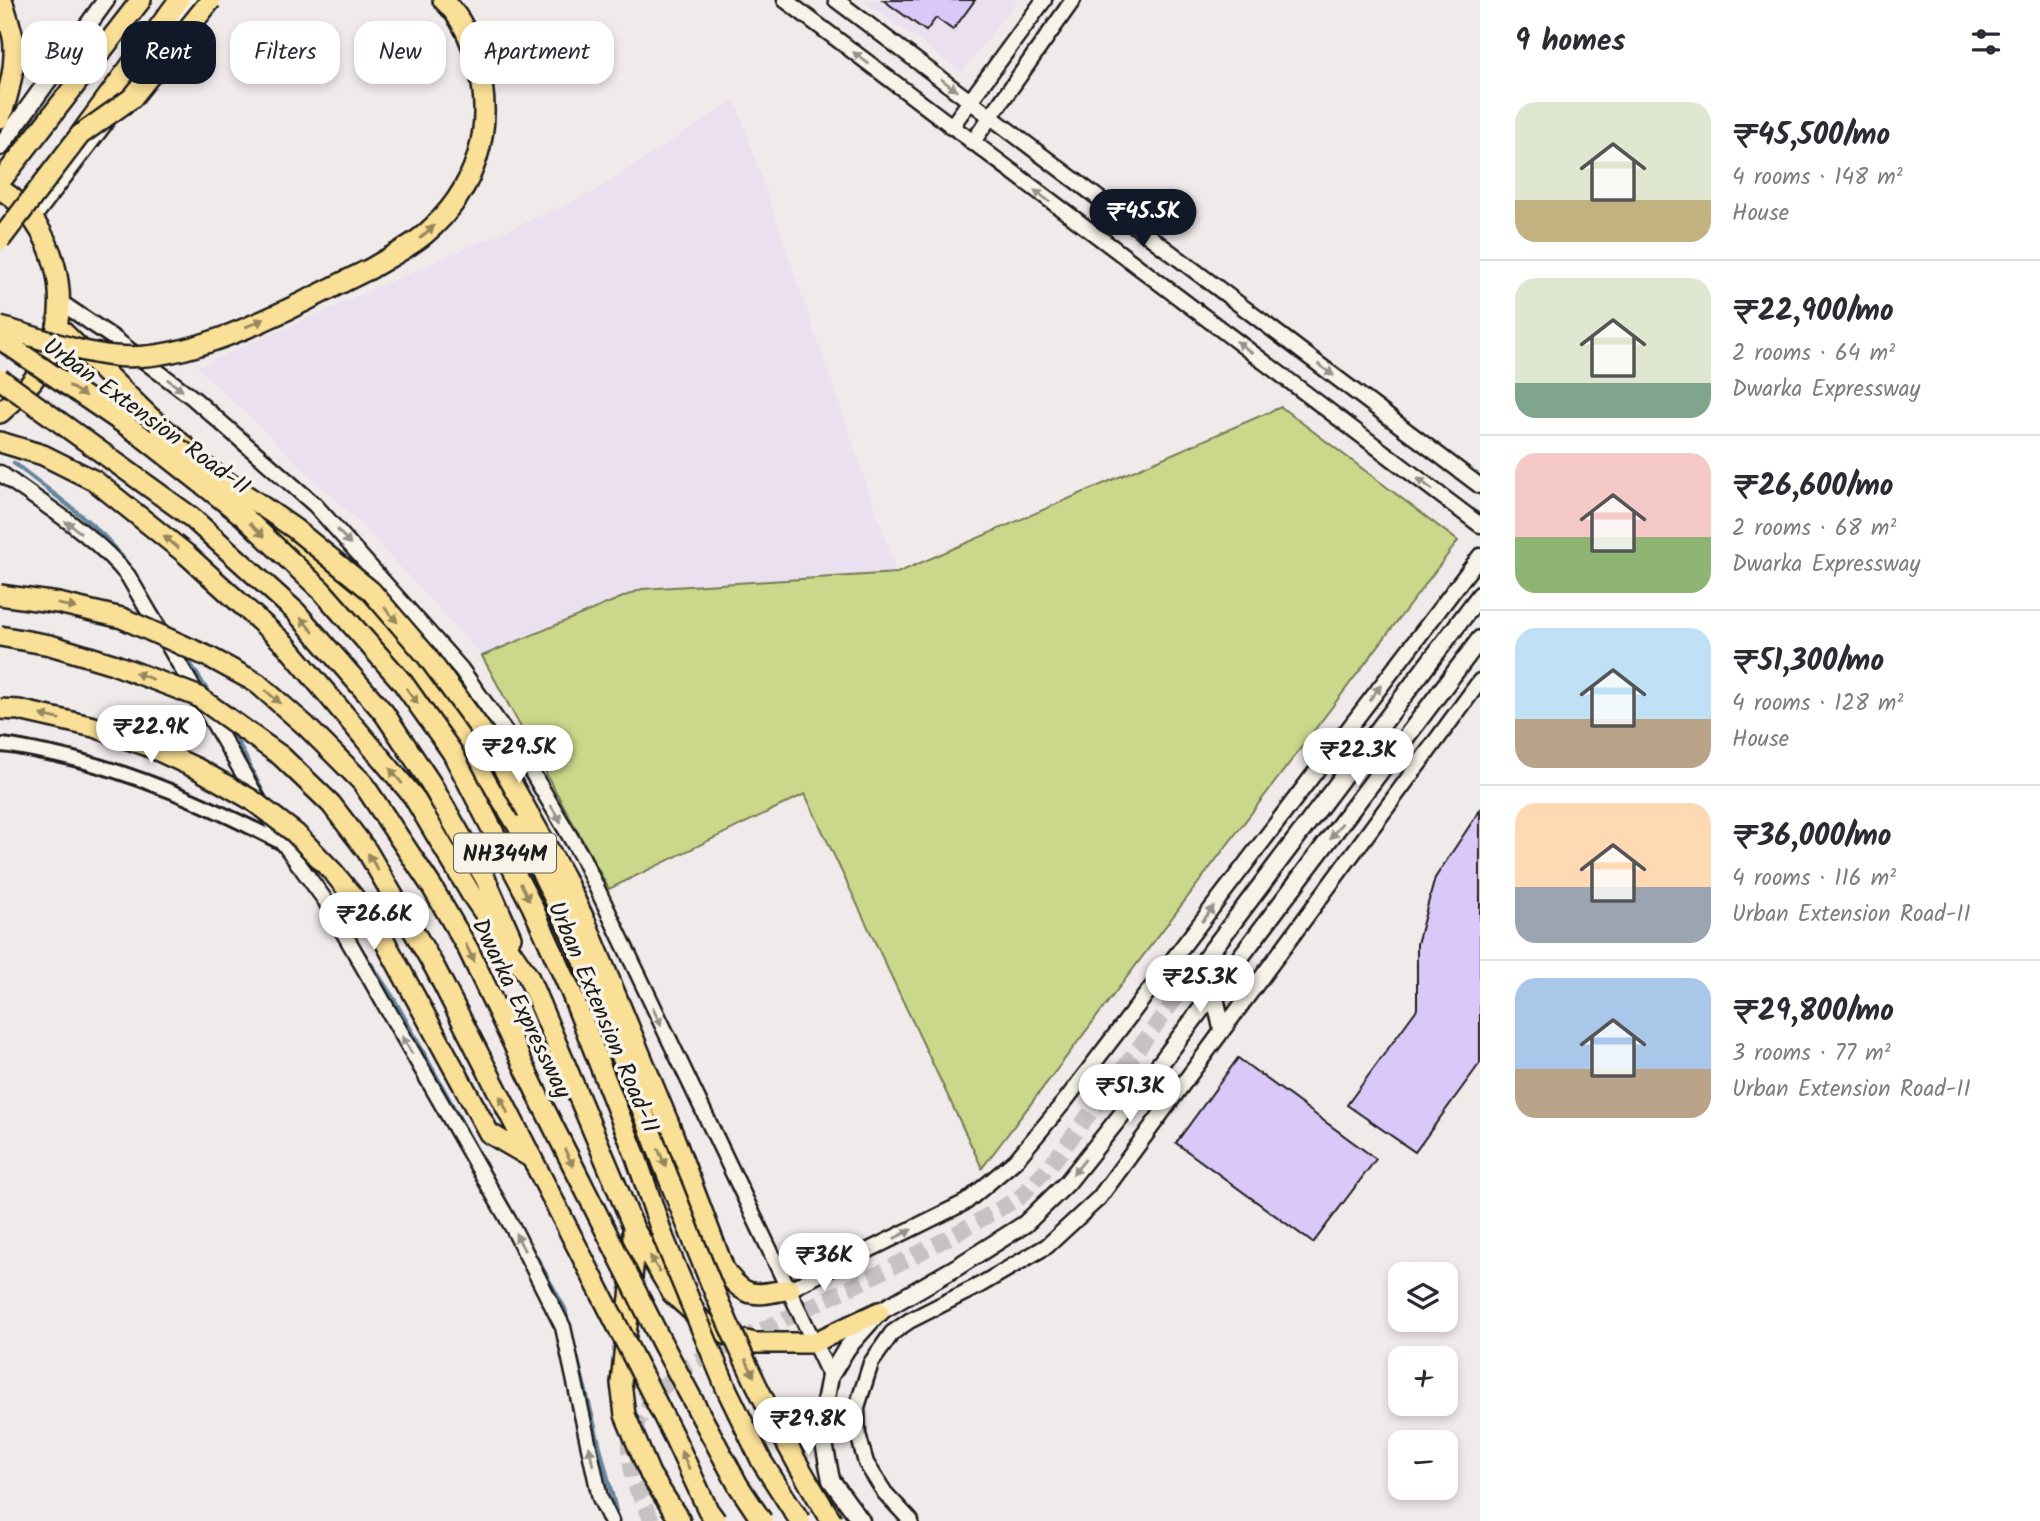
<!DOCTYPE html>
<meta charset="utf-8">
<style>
:root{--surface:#fff;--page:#f7f7f7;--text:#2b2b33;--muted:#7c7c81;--line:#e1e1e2;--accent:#111827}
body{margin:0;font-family:Kalam,sans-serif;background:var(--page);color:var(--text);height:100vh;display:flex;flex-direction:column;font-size:26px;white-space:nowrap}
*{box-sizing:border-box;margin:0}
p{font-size:23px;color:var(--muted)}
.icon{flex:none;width:38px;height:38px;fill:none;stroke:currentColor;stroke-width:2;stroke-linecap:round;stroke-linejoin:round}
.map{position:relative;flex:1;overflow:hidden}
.sheet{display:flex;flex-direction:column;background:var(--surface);width:560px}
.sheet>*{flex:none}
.guide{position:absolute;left:21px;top:21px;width:665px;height:63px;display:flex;gap:14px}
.buttons{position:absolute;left:1388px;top:1262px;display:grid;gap:14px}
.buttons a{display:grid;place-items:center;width:70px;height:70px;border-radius:14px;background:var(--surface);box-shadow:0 4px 10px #0003;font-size:35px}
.price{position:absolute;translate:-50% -60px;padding:0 16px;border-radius:24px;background:#fff;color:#222;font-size:23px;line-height:46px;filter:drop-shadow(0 2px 4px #0008)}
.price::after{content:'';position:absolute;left:50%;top:42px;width:21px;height:16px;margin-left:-10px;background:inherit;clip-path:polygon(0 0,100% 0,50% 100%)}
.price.active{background:var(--accent);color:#fff}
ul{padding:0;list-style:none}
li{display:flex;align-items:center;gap:21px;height:175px;padding:0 35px}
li+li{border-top:2px solid var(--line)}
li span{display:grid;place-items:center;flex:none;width:196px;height:140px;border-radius:21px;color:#555}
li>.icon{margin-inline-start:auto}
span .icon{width:84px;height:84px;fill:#fffc;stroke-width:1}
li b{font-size:30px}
h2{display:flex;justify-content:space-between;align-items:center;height:84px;padding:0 35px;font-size:30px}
.pill{padding:0 24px;border-radius:21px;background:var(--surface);box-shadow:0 4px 10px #0003;font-size:24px;line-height:63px}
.pill.active{background:var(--accent);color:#fff}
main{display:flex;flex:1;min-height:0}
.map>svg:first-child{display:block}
.built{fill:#eae0ef}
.green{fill:#cbd88b;stroke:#747a54;stroke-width:2}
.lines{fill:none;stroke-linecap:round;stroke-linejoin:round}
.stream{stroke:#66869e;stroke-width:4.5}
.building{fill:#dac8f9;stroke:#1c1c1c;stroke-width:2}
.secondary-tunnel{stroke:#c6c1c2;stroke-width:16;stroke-dasharray:16 8;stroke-linecap:butt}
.minor-casing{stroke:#1c1c1c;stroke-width:18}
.tertiary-casing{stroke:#1c1c1c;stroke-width:19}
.secondary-casing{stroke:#1c1c1c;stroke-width:21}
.trunk-casing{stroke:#1c1c1c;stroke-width:24}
.minor{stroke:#f7f3e8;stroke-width:12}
.tertiary{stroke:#f7f3e8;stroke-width:14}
.secondary{stroke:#f7f3e8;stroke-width:16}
.trunk{stroke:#fadf96;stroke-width:19}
.trunk-bridge-casing{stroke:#1c1c1c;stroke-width:24;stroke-linecap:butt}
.trunk-bridge{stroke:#fadf96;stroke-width:19}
.oneway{fill:#94928c}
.oneway2{fill:#96875f}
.labels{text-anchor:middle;stroke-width:7;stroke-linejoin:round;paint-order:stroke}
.shield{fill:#f7f3e8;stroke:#5e5c59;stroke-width:2}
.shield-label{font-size:23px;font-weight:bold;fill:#1c1c1c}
.street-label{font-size:24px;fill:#1c1c1c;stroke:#f7f3e8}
</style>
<main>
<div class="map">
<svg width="1480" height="1521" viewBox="0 0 1480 1521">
<rect width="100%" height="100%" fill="#f1eaeb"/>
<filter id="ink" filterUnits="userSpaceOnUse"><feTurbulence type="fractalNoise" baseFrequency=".0143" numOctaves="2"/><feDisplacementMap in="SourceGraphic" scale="14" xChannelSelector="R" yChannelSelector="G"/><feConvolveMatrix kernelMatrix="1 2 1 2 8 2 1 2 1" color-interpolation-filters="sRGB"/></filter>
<g filter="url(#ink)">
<path class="built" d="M863,0H1017L962,73Z
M735,100L897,573L642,589L482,656L357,520L197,367L594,192Z"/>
<path class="green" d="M1281,407L1458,541L982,1168L805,794L609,889L482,656L642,589L897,573Z"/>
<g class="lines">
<path class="stream" d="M14,463C53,495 102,525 130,568
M151,602L169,630
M183,652L210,695
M233,732L268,803
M361,949L394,999L499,1190
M529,1244L565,1309L568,1323
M575,1349L616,1511"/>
</g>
<path class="building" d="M883,0H975L953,30L936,18L926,31Z
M1480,810V1063L1415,1152L1347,1105L1417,1009V944L1435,878Z
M1238,1058L1376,1159L1313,1243L1176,1143Z"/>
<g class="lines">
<path class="secondary-tunnel" d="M652,1521L633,1481L630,1456V1439L639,1419L660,1390L686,1366L866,1280L946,1239L1019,1198L1054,1161L1206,958"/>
<g class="minor-casing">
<path id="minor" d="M0,745C18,746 35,751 53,754C135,772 210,806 284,844"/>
</g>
<g class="tertiary-casing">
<path id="tertiary" d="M785,0L1480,525
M836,0L1480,486
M951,127L1044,0
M972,143L1073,0
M60,302L115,339L193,398L315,505L461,669L523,757L582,857L830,1376
M0,473C44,505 94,534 128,576L284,844L325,900L514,1230L563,1327L600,1498L611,1521
M790,1289L966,1202L1016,1160L1065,1101L1480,556
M911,1521L885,1493L866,1463L858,1434L857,1407L871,1363L892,1333L909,1321L980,1285L1047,1246L1099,1198L1480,681"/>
</g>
<g class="secondary-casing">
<path id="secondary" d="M158,51L197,0
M0,147L106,0
M32,218L105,122
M1206,958L1480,595
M1214,993L1222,1028
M861,1521L831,1480L823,1438V1414L830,1376L847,1348L879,1312L957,1267L1025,1224L1067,1183L1123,1113L1480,639"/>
</g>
<g class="trunk-casing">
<path id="trunk" d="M0,118C9,95 17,62 13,37C10,25 6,12 2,0
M82,132L179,0
M0,182L141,0
M0,189C56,223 75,303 46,360C35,382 18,397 0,413
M370,269C388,258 408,248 424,235C476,191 495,130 478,65C471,41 462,17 443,0
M57,326L150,417L189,450
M0,442L43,455L95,481L186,554L286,645L413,796L471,894L528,976L633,1226V1268L621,1383L625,1415L650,1474L680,1521
M281,528L357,604L406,658L454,722L518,826
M384,713L430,782L485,878L511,937
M669,1124L724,1269C745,1301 757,1295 790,1289
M633,1227L672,1293L705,1323L733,1338L755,1343H813L879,1312"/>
</g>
<use href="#minor" class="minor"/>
<use href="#tertiary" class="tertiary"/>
<use href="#secondary" class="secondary"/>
<use href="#trunk" class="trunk"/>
<g class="trunk-bridge-casing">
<path id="trunk-bridge" d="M0,240L80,135L132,98L211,0
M0,327C38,337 75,352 114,356C194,365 298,303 370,269
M0,339L139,434L243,516L322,591L403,683L452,752L532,906L571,992L636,1157L664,1239L727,1390L762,1462L800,1521
M0,379L191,517L296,612L384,713
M156,439L172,444L295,529L371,591L426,655L484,734L564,877L586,923L669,1124
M0,595L58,603L122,618L211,658L257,683L306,726L362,782L432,887L468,949L542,1104L662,1343L738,1485L762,1521
M0,636L50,645L113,664L197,696L281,756L331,804L367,851L435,968L675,1439L708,1510L716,1521
M0,709L19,710L94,727L148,746L198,769L252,800L295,833L334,873L376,925L489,1133L530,1157
M518,826C545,878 571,930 593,984C666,1163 727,1358 832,1521"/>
</g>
<use href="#trunk-bridge" class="trunk-bridge"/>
</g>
<defs><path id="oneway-solid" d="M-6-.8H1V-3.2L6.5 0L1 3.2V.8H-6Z" transform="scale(1.75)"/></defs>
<g class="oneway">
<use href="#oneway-solid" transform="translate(861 58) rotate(-143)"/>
<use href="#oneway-solid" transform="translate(949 85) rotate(37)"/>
<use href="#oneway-solid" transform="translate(1042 196) rotate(-143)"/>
<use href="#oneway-solid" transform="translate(1244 347) rotate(-143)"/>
<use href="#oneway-solid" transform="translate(1326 370) rotate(37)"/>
<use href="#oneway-solid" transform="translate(175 385) rotate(38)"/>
<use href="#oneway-solid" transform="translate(1425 484) rotate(-143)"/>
<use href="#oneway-solid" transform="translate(73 527) rotate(-144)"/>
<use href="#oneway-solid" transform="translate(344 537) rotate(48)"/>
<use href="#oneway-solid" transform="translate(1375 693) rotate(-53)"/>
<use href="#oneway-solid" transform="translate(556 814) rotate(59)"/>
<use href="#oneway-solid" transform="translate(1336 831) rotate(127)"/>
<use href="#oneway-solid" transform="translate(1208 914) rotate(-53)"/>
<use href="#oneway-solid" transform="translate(657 1017) rotate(65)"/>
<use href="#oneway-solid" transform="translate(407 1045) rotate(-120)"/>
<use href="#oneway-solid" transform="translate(1079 1167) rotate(129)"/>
<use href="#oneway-solid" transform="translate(903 1234) rotate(-27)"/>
<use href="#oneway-solid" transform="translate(520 1242) rotate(-117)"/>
<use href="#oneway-solid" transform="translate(591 1456) rotate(-101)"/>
</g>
<g class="oneway2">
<use href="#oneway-solid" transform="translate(427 232) rotate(-41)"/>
<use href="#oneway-solid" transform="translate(255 323) rotate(-23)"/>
<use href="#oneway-solid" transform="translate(77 391) rotate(34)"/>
<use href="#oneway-solid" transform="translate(257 530) rotate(43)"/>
<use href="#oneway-solid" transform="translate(171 542) rotate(-139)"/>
<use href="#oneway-solid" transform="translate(67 606) rotate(13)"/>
<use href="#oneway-solid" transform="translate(391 615) rotate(49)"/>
<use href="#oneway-solid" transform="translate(307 625) rotate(-131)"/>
<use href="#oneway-solid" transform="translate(144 676) rotate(-159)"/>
<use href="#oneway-solid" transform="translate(412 696) rotate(54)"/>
<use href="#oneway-solid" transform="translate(273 697) rotate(42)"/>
<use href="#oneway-solid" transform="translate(50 717) rotate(-167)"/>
<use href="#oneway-solid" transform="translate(396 776) rotate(-129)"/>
<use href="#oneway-solid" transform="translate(373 862) rotate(-121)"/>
<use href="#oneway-solid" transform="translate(525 892) rotate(63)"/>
<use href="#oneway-solid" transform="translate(470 953) rotate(64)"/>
<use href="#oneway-solid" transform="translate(504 1105) rotate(-115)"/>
<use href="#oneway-solid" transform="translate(569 1158) rotate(64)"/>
<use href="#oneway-solid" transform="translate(662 1158) rotate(68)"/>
<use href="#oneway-solid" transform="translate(655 1264) rotate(-120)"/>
<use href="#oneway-solid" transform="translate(750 1368) rotate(65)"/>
<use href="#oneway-solid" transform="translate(685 1460) rotate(-115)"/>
</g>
</g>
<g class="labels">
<rect class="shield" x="454" y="833.5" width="102" height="39" rx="5"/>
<g class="shield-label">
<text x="505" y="861">NH344M</text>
</g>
<g class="street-label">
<text transform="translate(147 416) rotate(36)" y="8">Urban Extension Road-II</text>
<text transform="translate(522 1008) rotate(64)" y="8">Dwarka Expressway</text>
<text transform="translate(604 1017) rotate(67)" y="8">Urban Extension Road-II</text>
</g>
</g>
</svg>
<div class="buttons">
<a><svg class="icon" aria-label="layers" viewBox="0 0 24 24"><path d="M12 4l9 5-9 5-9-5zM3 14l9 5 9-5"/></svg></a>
<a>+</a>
<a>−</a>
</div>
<b class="price active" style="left:1143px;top:249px">₹45.5K</b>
<b class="price" style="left:151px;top:765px">₹22.9K</b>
<b class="price" style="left:519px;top:785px">₹29.5K</b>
<b class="price" style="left:1358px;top:788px">₹22.3K</b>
<b class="price" style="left:374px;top:952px">₹26.6K</b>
<b class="price" style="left:1200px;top:1015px">₹25.3K</b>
<b class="price" style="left:1130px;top:1124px">₹51.3K</b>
<b class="price" style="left:824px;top:1293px">₹36K</b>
<b class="price" style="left:808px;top:1457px">₹29.8K</b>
<div class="guide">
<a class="pill">Buy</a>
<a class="pill active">Rent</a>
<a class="pill">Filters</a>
<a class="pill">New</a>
<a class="pill">Apartment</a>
</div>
</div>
<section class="sheet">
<h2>9 homes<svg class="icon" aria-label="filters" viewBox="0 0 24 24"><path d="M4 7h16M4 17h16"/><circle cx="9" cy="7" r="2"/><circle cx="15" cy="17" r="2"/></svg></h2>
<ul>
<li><span style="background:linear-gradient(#dfe7d0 70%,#c2b280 0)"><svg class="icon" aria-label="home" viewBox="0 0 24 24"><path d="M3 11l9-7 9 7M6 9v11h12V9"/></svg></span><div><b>₹45,500/mo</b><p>4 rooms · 148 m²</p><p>House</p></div></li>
<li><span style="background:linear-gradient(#dfe7d0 75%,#7fa58c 0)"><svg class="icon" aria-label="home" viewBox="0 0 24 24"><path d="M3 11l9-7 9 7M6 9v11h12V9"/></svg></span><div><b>₹22,900/mo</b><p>2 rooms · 64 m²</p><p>Dwarka Expressway</p></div></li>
<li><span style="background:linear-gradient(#f6c9c9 60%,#8fb573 0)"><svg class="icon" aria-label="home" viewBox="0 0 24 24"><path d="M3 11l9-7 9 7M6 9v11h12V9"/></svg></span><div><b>₹26,600/mo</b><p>2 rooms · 68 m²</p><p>Dwarka Expressway</p></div></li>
<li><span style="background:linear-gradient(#bfe0f5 65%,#b9a48a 0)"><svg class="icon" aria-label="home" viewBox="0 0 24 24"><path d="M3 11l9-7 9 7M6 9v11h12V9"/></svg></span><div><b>₹51,300/mo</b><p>4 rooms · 128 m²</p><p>House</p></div></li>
<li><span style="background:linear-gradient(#ffd9b3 60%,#9aa5b1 0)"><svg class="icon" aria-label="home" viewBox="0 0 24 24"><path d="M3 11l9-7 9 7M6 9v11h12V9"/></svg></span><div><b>₹36,000/mo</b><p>4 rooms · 116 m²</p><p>Urban Extension Road-II</p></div></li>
<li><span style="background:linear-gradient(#a9c7e8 65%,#b9a48a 0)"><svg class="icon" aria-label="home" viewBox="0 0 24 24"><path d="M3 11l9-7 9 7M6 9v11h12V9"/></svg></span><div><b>₹29,800/mo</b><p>3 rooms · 77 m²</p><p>Urban Extension Road-II</p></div></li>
</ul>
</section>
</main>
